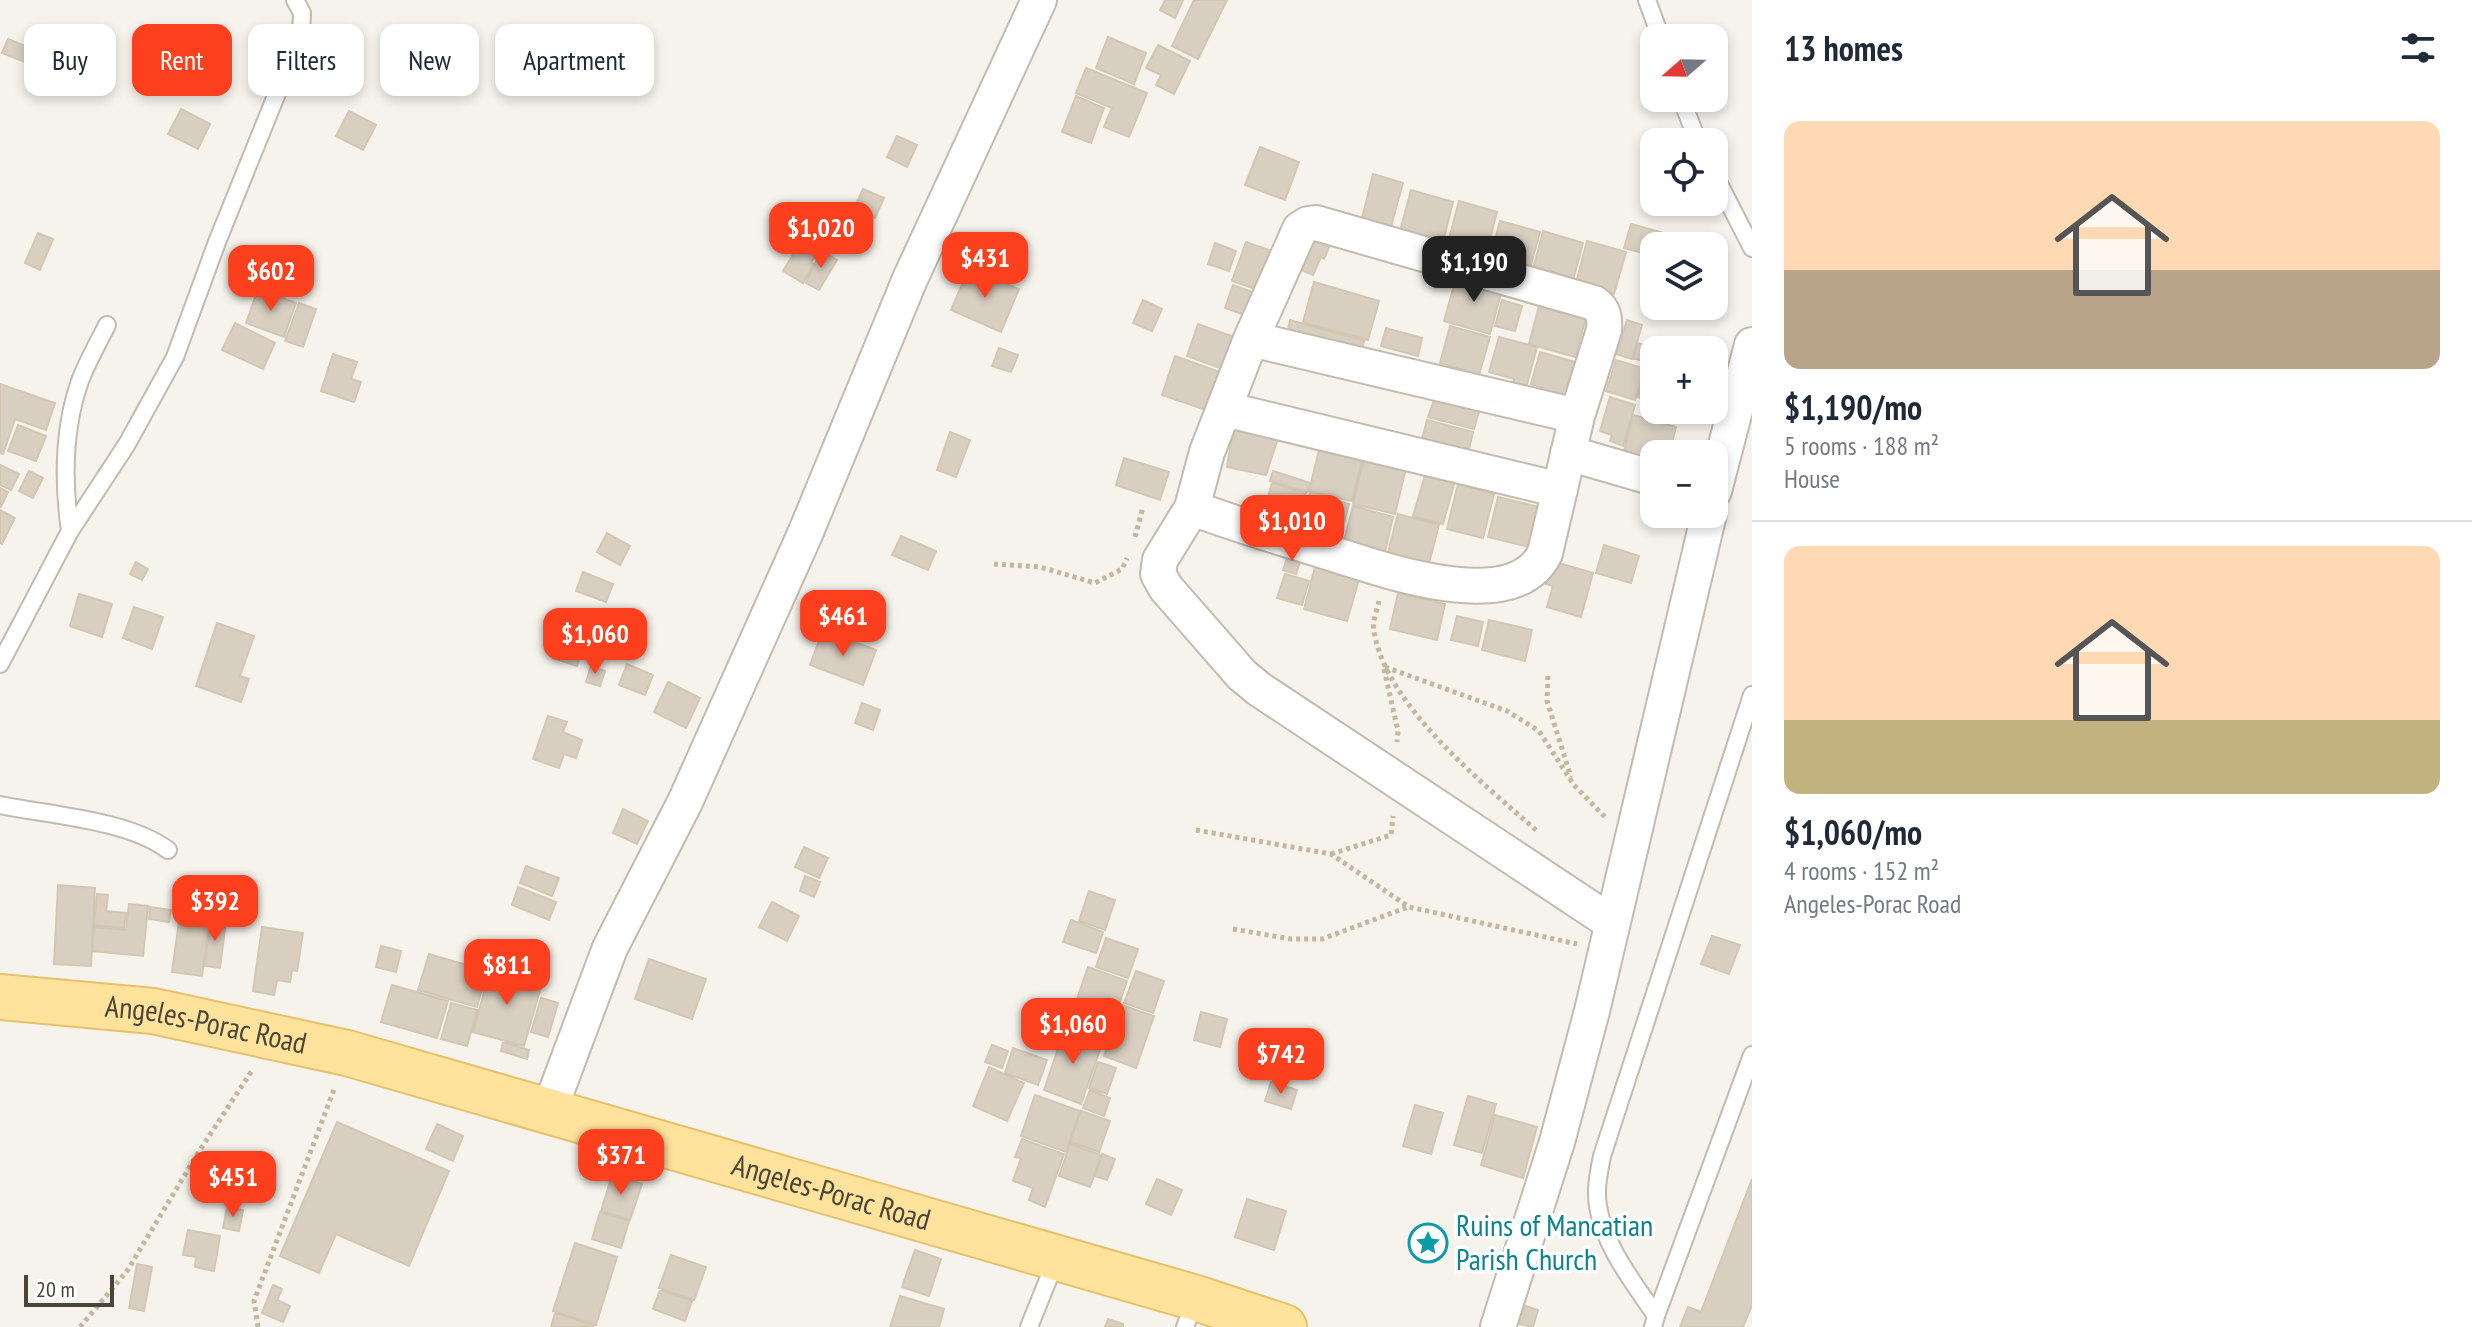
<!DOCTYPE html>
<meta charset="utf-8">
<style>
:root{--surface:#fff;--page:#f6f6f7;--text:#1f2937;--muted:#747a83;--line:#e0e1e3;--accent:#fc3f1d}
body{margin:0;font-family:"PT Sans Narrow",sans-serif;background:var(--page);color:var(--text);height:100vh;display:flex;flex-direction:column;font-size:30px;white-space:nowrap}
*{box-sizing:border-box;margin:0}
p{font-size:26px;color:var(--muted)}
.icon{flex:none;width:44px;height:44px;fill:none;stroke:currentColor;stroke-width:2;stroke-linecap:round;stroke-linejoin:round}
.map{position:relative;flex:1;overflow:hidden}
.drawer{display:flex;flex-direction:column;background:var(--surface);width:720px}
.drawer>*{flex:none}
.hud{position:absolute;left:24px;top:24px;width:760px;height:72px;display:flex;gap:16px}
.needle{width:52px;rotate:250deg}
.buttons{position:absolute;left:1640px;top:24px;display:grid;gap:16px}
.buttons a{display:grid;place-items:center;width:88px;height:88px;border-radius:16px;background:var(--surface);box-shadow:0 4px 12px #0003;font-size:40px}
.scale{position:absolute;left:24px;bottom:20px;width:90px;box-sizing:border-box;padding-left:8px;border:4px solid #4b4439;border-top:0;font-size:22px;line-height:28px;white-space:nowrap;color:#4b4439;-webkit-text-stroke:6px #fff;paint-order:stroke}
.price{position:absolute;translate:-50% -68px;padding:0 18px;border-radius:16px;background:var(--accent);color:#fff;font-size:26px;line-height:52px;filter:drop-shadow(0 2px 4px #0008)}
.price::after{content:'';position:absolute;left:50%;top:48px;width:24px;height:18px;margin-left:-12px;background:inherit;clip-path:polygon(0 0,100% 0,50% 100%)}
.price.on{background:#222;color:#fff}
ul{padding:0;list-style:none}
li{display:grid;align-content:center;gap:16px;height:424px;padding:0 32px}
li+li{border-top:2px solid var(--line)}
li span{display:grid;place-items:center;height:248px;border-radius:16px;color:#555}
li>.icon{margin-inline-start:auto}
span .icon{width:144px;height:144px;fill:#fffc;stroke-width:1}
li b{font-size:34px}
h2{display:flex;justify-content:space-between;align-items:center;height:96px;padding:0 32px;font-size:34px}
.chip{padding:0 28px;border-radius:16px;background:var(--surface);box-shadow:0 4px 12px #0003;font-size:28px;line-height:72px}
.chip.on{background:var(--accent);color:#fff}
main{display:flex;flex:1;min-height:0}
.map>svg:first-child{display:block}
.building{fill:#d8cfc1;stroke:#d3c7b4;stroke-width:2}
.lines{fill:none;stroke-linecap:round;stroke-linejoin:round}
.service-casing{stroke:#c2bbae;stroke-width:20}
.minor-casing{stroke:#c2bbae;stroke-width:38}
.primary-casing{stroke:#e6c16a;stroke-width:48}
.path{stroke:#c4b79f;stroke-width:5;stroke-dasharray:4 4;stroke-linecap:butt}
.service{stroke:#fff;stroke-width:16}
.minor{stroke:#fff;stroke-width:34}
.primary{stroke:#ffe39c;stroke-width:44}
.labels{text-anchor:middle;stroke-width:7;stroke-linejoin:round;paint-order:stroke}
.street-label{font-size:30px;fill:#4b4439;stroke:#fff}
.culture-label{font-size:30px;fill:#0d838f;stroke:#fff;text-anchor:start}
</style>
<main>
<div class="map">
<svg width="1752" height="1327" viewBox="0 0 1752 1327">
<rect width="100%" height="100%" fill="#f6f3ec"/>
<path class="building" d="M1165,0H1183L1175,18L1160,10Z
M1194,0H1227L1198,59L1172,46Z
M1108,37L1146,53L1134,84L1096,68Z
M8,39L50,56L45,70L2,53Z
M1158,45L1190,61L1174,94L1156,85L1161,75L1146,68Z
M1086,68L1147,93L1129,137L1104,127L1112,108L1076,93Z
M1076,96L1104,108L1091,143L1062,132Z
M181,109L210,124L198,149L168,134Z
M349,111L376,125L363,150L336,136Z
M897,136L917,145L907,167L887,157Z
M1260,147L1299,162L1285,200L1245,185Z
M1373,174L1403,183L1390,230L1361,222Z
M863,189L884,198L875,218L854,209Z
M1411,190L1453,202L1442,246L1399,235Z
M1459,201L1497,212L1484,261L1446,250Z
M1500,221L1540,232L1529,272L1489,261Z
M1631,224L1711,246H1654V256L1624,248Z
M1543,231L1583,243L1572,284L1532,273Z
M38,233L53,239L40,270L25,263Z
M804,237L820,247L811,263L814,264L803,283L783,271Z
M1313,238L1330,245L1324,259L1321,257L1313,275L1299,269Z
M1587,241L1626,252L1614,294L1576,283Z
M1246,242L1275,252L1261,291L1232,281Z
M1215,243L1236,251L1229,271L1208,264Z
M821,250L837,260L819,290L806,283Z
M969,268L1019,289L1001,332L951,310Z
M1457,275L1503,287L1490,334L1444,321Z
M1314,282L1379,301L1368,340L1303,322Z
M1233,285L1258,294L1250,317L1225,308Z
M258,289L296,303L284,337L246,323Z
M1143,300L1162,309L1152,331L1133,323Z
M1502,300L1522,306L1515,331L1495,326Z
M1540,302L1587,315L1575,357L1529,344Z
M299,303L316,309L303,347L285,341Z
M1290,320L1364,341L1361,354L1287,334Z
M1627,320L1642,325L1632,359L1616,354Z
M235,323L275,343L263,369L222,350Z
M1198,324L1237,338L1225,370L1187,356Z
M1450,326L1490,337L1479,375L1440,363Z
M1386,328L1422,338L1418,356L1381,346Z
M1499,337L1537,347L1526,388L1513,384L1514,379L1489,372Z
M1638,343L1653,348L1649,363L1633,358Z
M1662,344L1682,350H1660Z
M999,348L1018,355L1011,372L992,366Z
M1540,352L1575,362L1565,401L1542,394L1543,388L1531,384Z
M333,354L357,362L351,379L361,382L354,402L321,391Z
M1175,356L1220,372L1206,410L1162,395Z
M1616,360L1645,369L1635,400L1606,391Z
M1648,365L1654,367V403L1638,397Z
M0,384L55,403L46,430L15,419L3,454L0,453Z
M1438,389L1482,401L1474,429L1428,417Z
M1610,397L1635,405L1623,446L1610,441L1612,435L1600,431Z
M1633,415L1676,427L1669,454H1654V467L1622,459Z
M1427,420L1473,432L1467,458L1420,446Z
M18,425L46,436L36,461L8,451Z
M1234,425L1280,432L1266,475L1227,467Z
M950,432L970,440L956,477L937,470Z
M1319,450L1362,460L1352,501L1309,491Z
M1124,458L1169,472L1160,500L1116,485Z
M1364,458L1406,468L1395,514L1353,504Z
M0,465L19,474L11,490L0,485Z
M29,471L43,478L33,498L19,491Z
M1273,471L1310,483L1307,492L1270,481Z
M1426,472L1455,481L1443,524L1413,516Z
M1272,483L1306,493L1296,532L1261,522Z
M1458,484L1494,494L1483,538L1447,529Z
M0,488L8,492L1,507H0Z
M1310,492L1349,504L1342,529L1303,517Z
M1498,497L1539,507L1529,547L1488,537Z
M1353,506L1393,517L1384,556L1343,545Z
M0,510L15,518L2,544L0,543Z
M1398,514L1439,525L1427,571L1386,560Z
M607,533L630,546L620,565L597,552Z
M901,536L936,551L928,570L892,555Z
M1604,545L1639,556L1631,583L1596,573Z
M1289,552L1302,556L1296,574L1283,570Z
M1552,561L1593,573L1581,617L1547,607L1553,586L1546,584Z
M136,562L148,569L142,580L130,574Z
M1316,563L1360,576L1347,621L1304,609Z
M583,572L613,584L606,602L576,591Z
M1285,574L1309,581L1302,605L1277,598Z
M1398,593L1445,604L1437,640L1390,629Z
M79,594L112,604L102,637L70,626Z
M134,607L163,617L152,649L123,638Z
M1457,616L1483,622L1478,646L1451,640Z
M1489,620L1532,630L1525,661L1482,650Z
M566,621L589,629L577,666L553,658Z
M217,623L254,636L240,676L249,679L241,702L196,686Z
M823,630L876,650L863,685L810,665Z
M589,632L600,636L595,651L584,647Z
M627,664L653,675L645,695L619,685Z
M591,666L605,671L600,686L586,682Z
M668,682L700,698L686,728L654,712Z
M862,703L880,710L873,730L855,723Z
M548,716L567,722L563,732L582,740L576,758L564,754L559,768L533,759Z
M623,809L648,821L637,844L613,833Z
M804,847L828,858L819,878L795,867Z
M526,866L559,878L552,896L520,883Z
M805,876L820,882L814,897L800,891Z
M58,885L95,888L91,966L54,964Z
M518,887L556,902L549,920L512,905Z
M1089,891L1115,900L1105,930L1079,921Z
M97,894L108,895L106,911L126,913L124,928L94,925Z
M772,902L799,916L787,941L759,927Z
M129,904L148,906L143,956L92,951L94,927L126,930Z
M150,907L171,910L169,922L149,919Z
M181,907L211,911L202,976L172,972Z
M211,918L226,921L220,968L205,966Z
M1071,920L1103,932L1096,953L1063,942Z
M262,927L303,933L297,971L292,970L290,982L277,980L274,995L253,991Z
M1712,936L1740,945L1729,974L1701,964Z
M1106,938L1138,949L1128,978L1096,967Z
M381,946L401,951L396,972L376,967Z
M429,954L487,971L477,1007L418,990Z
M649,959L706,979L692,1019L635,999Z
M491,967L542,983L524,1046L473,1032Z
M1088,967L1127,981L1107,1038L1068,1025Z
M1136,971L1164,981L1153,1013L1124,1003Z
M392,985L448,1001L437,1038L381,1022Z
M541,998L558,1003L548,1037L531,1032Z
M451,1003L477,1010L467,1046L441,1039Z
M1122,1005L1154,1016L1136,1068L1104,1056Z
M1201,1012L1227,1019L1220,1047L1194,1040Z
M1065,1028L1103,1041L1081,1104L1044,1090Z
M503,1042L529,1050L527,1059L501,1051Z
M992,1045L1008,1051L1002,1068L985,1062Z
M1013,1048L1047,1060L1038,1085L1005,1073Z
M1098,1062L1116,1068L1107,1094L1089,1088Z
M989,1067L1024,1083L1007,1121L973,1106Z
M1271,1082L1297,1090L1291,1109L1265,1101Z
M1090,1090L1110,1098L1104,1116L1083,1108Z
M1035,1095L1080,1111L1066,1152L1021,1136Z
M1468,1096L1496,1104L1482,1153L1454,1145Z
M1415,1105L1443,1113L1431,1154L1403,1146Z
M1081,1111L1110,1121L1099,1152L1070,1142Z
M1495,1115L1537,1127L1523,1178L1481,1165Z
M337,1122L449,1171L409,1266L336,1234L319,1273L280,1256Z
M437,1124L463,1136L453,1161L426,1149Z
M1022,1139L1064,1154L1045,1207L1029,1200L1033,1188L1013,1181L1021,1158L1015,1157Z
M1070,1144L1101,1155L1090,1187L1059,1176Z
M1102,1154L1115,1159L1107,1180L1095,1176Z
M612,1175L642,1184L630,1220L601,1211Z
M1157,1179L1182,1190L1171,1215L1146,1204Z
M1752,1179V1305L1743,1327H1680L1688,1307L1701,1312Z
M1247,1199L1286,1211L1274,1250L1235,1237Z
M227,1207L243,1210L239,1231L223,1228Z
M600,1212L629,1221L621,1248L592,1239Z
M188,1230L220,1236L214,1271L195,1267L196,1257L183,1255Z
M575,1243L617,1257L596,1325L553,1311Z
M915,1250L941,1259L929,1296L902,1287Z
M671,1255L706,1267L694,1300L659,1288Z
M137,1264L152,1267L144,1311L129,1308Z
M273,1285L282,1289L277,1300L290,1306L283,1322L262,1313Z
M660,1290L692,1301L685,1321L653,1309Z
M900,1296L944,1309L939,1327H890Z
M1516,1303L1538,1310L1533,1327L1511,1322Z
M555,1313L594,1325L593,1327H551Z
M1108,1319L1123,1324V1327H1105Z"/>
<g class="lines">
<g class="service-casing">
<path id="service" d="M1647,0L1661,38
M1681,98L1698,142
M1714,174L1752,248
M70,531C63,481 63,429 80,381C87,362 98,343 107,325
M0,664L70,531L127,444L175,357L217,242L301,34L302,13L295,0
M0,805C50,815 128,820 168,850
M1656,1316L1752,1055
M1029,1327L1056,1260
M1185,1327L1195,1300
M1653,1327L1656,1316C1634,1283 1604,1246 1598,1206C1595,1189 1599,1172 1602,1156L1752,695"/>
</g>
<g class="minor-casing">
<path id="minor" d="M1251,339L1577,416
M1224,409L1560,490
M1568,453L1654,478
M1714,491L1752,345
M1192,508C1235,524 1278,537 1321,550C1373,566 1513,620 1545,553L1577,416L1604,330C1605,318 1604,310 1594,303L1316,223L1308,224L1300,229L1251,339L1207,452L1192,508L1160,560L1158,574L1166,588L1242,675L1259,689L1612,923
M549,1111L610,948L685,802L805,534L910,279L1039,0
M1498,1327L1557,1142L1592,1011L1709,514"/>
</g>
<g class="primary-casing">
<g id="primary">
<path id="s1" d="M0,997L153,1011L347,1053L1196,1298L1284,1327"/>
</g>
</g>
<path class="path" d="M1135,537L1143,507
M994,564L1040,567L1095,583L1122,569L1127,558
M1379,601C1377,610 1372,622 1374,631C1385,705 1483,783 1537,831
M1385,667L1507,711L1539,731L1574,785L1606,818
M1384,669L1398,731L1397,742
M1548,676L1547,701L1571,777
M1196,830L1331,854L1409,907L1577,944
M1331,854L1391,835L1393,816
M1233,929L1291,939H1322L1408,907
M80,1327L127,1271L198,1153L253,1069
M258,1327L254,1301L335,1087"/>
<use href="#service" class="service"/>
<use href="#minor" class="minor"/>
<use href="#primary" class="primary"/>
</g>
<defs>
<g id="sight-ring" transform="scale(2)"><circle r="9.5" fill="#fff" stroke="#0f9aa8" stroke-width="1.5"/><path d="M0-6L1.8-2.2L6-1.7L2.9 1.2L3.7 5.4L0 3.3L-3.7 5.4L-2.9 1.2L-6-1.7L-1.8-2.2Z" fill="#0f9aa8"/></g>
</defs>
<g fill-rule="evenodd">
<use href="#sight-ring" x="1428" y="1243"/>
</g>
<g class="labels">
<g class="street-label">
<text dy="10" stroke="none"><textPath href="#s1" startOffset="208">Angeles-Porac Road</textPath></text>
<text dy="10" stroke="none"><textPath href="#s1" startOffset="856">Angeles-Porac Road</textPath></text>
</g>
<g class="culture-label">
<text x="1456" y="1236">Ruins of Mancatian<tspan x="1456" dy="34">Parish Church</tspan></text>
</g>
</g>
</svg>
<div class="buttons">
<a><svg class="needle" viewBox="-14 -14 28 28"><path d="M0-13l5 13h-10z" fill="#e53935"/><path d="M0 13l5-13h-10z" fill="#747a83"/></svg></a>
<a><svg class="icon" aria-label="locate" viewBox="0 0 24 24"><circle cx="12" cy="12" r="6"/><path d="M12 2v4M12 18v4M2 12h4M18 12h4"/></svg></a>
<a><svg class="icon" aria-label="layers" viewBox="0 0 24 24"><path d="M12 4l9 5-9 5-9-5zM3 14l9 5 9-5"/></svg></a>
<a>+</a>
<a>−</a>
</div>
<div class="scale">20 m</div>
<b class="price" style="left:821px;top:270px">$1,020</b>
<b class="price" style="left:985px;top:300px">$431</b>
<b class="price on" style="left:1474px;top:304px">$1,190</b>
<b class="price" style="left:271px;top:313px">$602</b>
<b class="price" style="left:1292px;top:563px">$1,010</b>
<b class="price" style="left:843px;top:658px">$461</b>
<b class="price" style="left:595px;top:676px">$1,060</b>
<b class="price" style="left:215px;top:943px">$392</b>
<b class="price" style="left:507px;top:1007px">$811</b>
<b class="price" style="left:1073px;top:1066px">$1,060</b>
<b class="price" style="left:1281px;top:1096px">$742</b>
<b class="price" style="left:621px;top:1197px">$371</b>
<b class="price" style="left:233px;top:1219px">$451</b>
<div class="hud">
<a class="chip">Buy</a>
<a class="chip on">Rent</a>
<a class="chip">Filters</a>
<a class="chip">New</a>
<a class="chip">Apartment</a>
</div>
</div>
<section class="drawer">
<h2>13 homes<svg class="icon" aria-label="filters" viewBox="0 0 24 24"><path d="M4 7h16M4 17h16"/><circle cx="9" cy="7" r="2"/><circle cx="15" cy="17" r="2"/></svg></h2>
<ul>
<li><span style="background:linear-gradient(#ffd9b3 60%,#b9a48a 0)"><svg class="icon" aria-label="home" viewBox="0 0 24 24"><path d="M3 11l9-7 9 7M6 9v11h12V9"/></svg></span><div><b>$1,190/mo</b><p>5 rooms · 188 m²</p><p>House</p></div></li>
<li><span style="background:linear-gradient(#ffd9b3 70%,#c2b280 0)"><svg class="icon" aria-label="home" viewBox="0 0 24 24"><path d="M3 11l9-7 9 7M6 9v11h12V9"/></svg></span><div><b>$1,060/mo</b><p>4 rooms · 152 m²</p><p>Angeles-Porac Road</p></div></li>
</ul>
</section>
</main>
